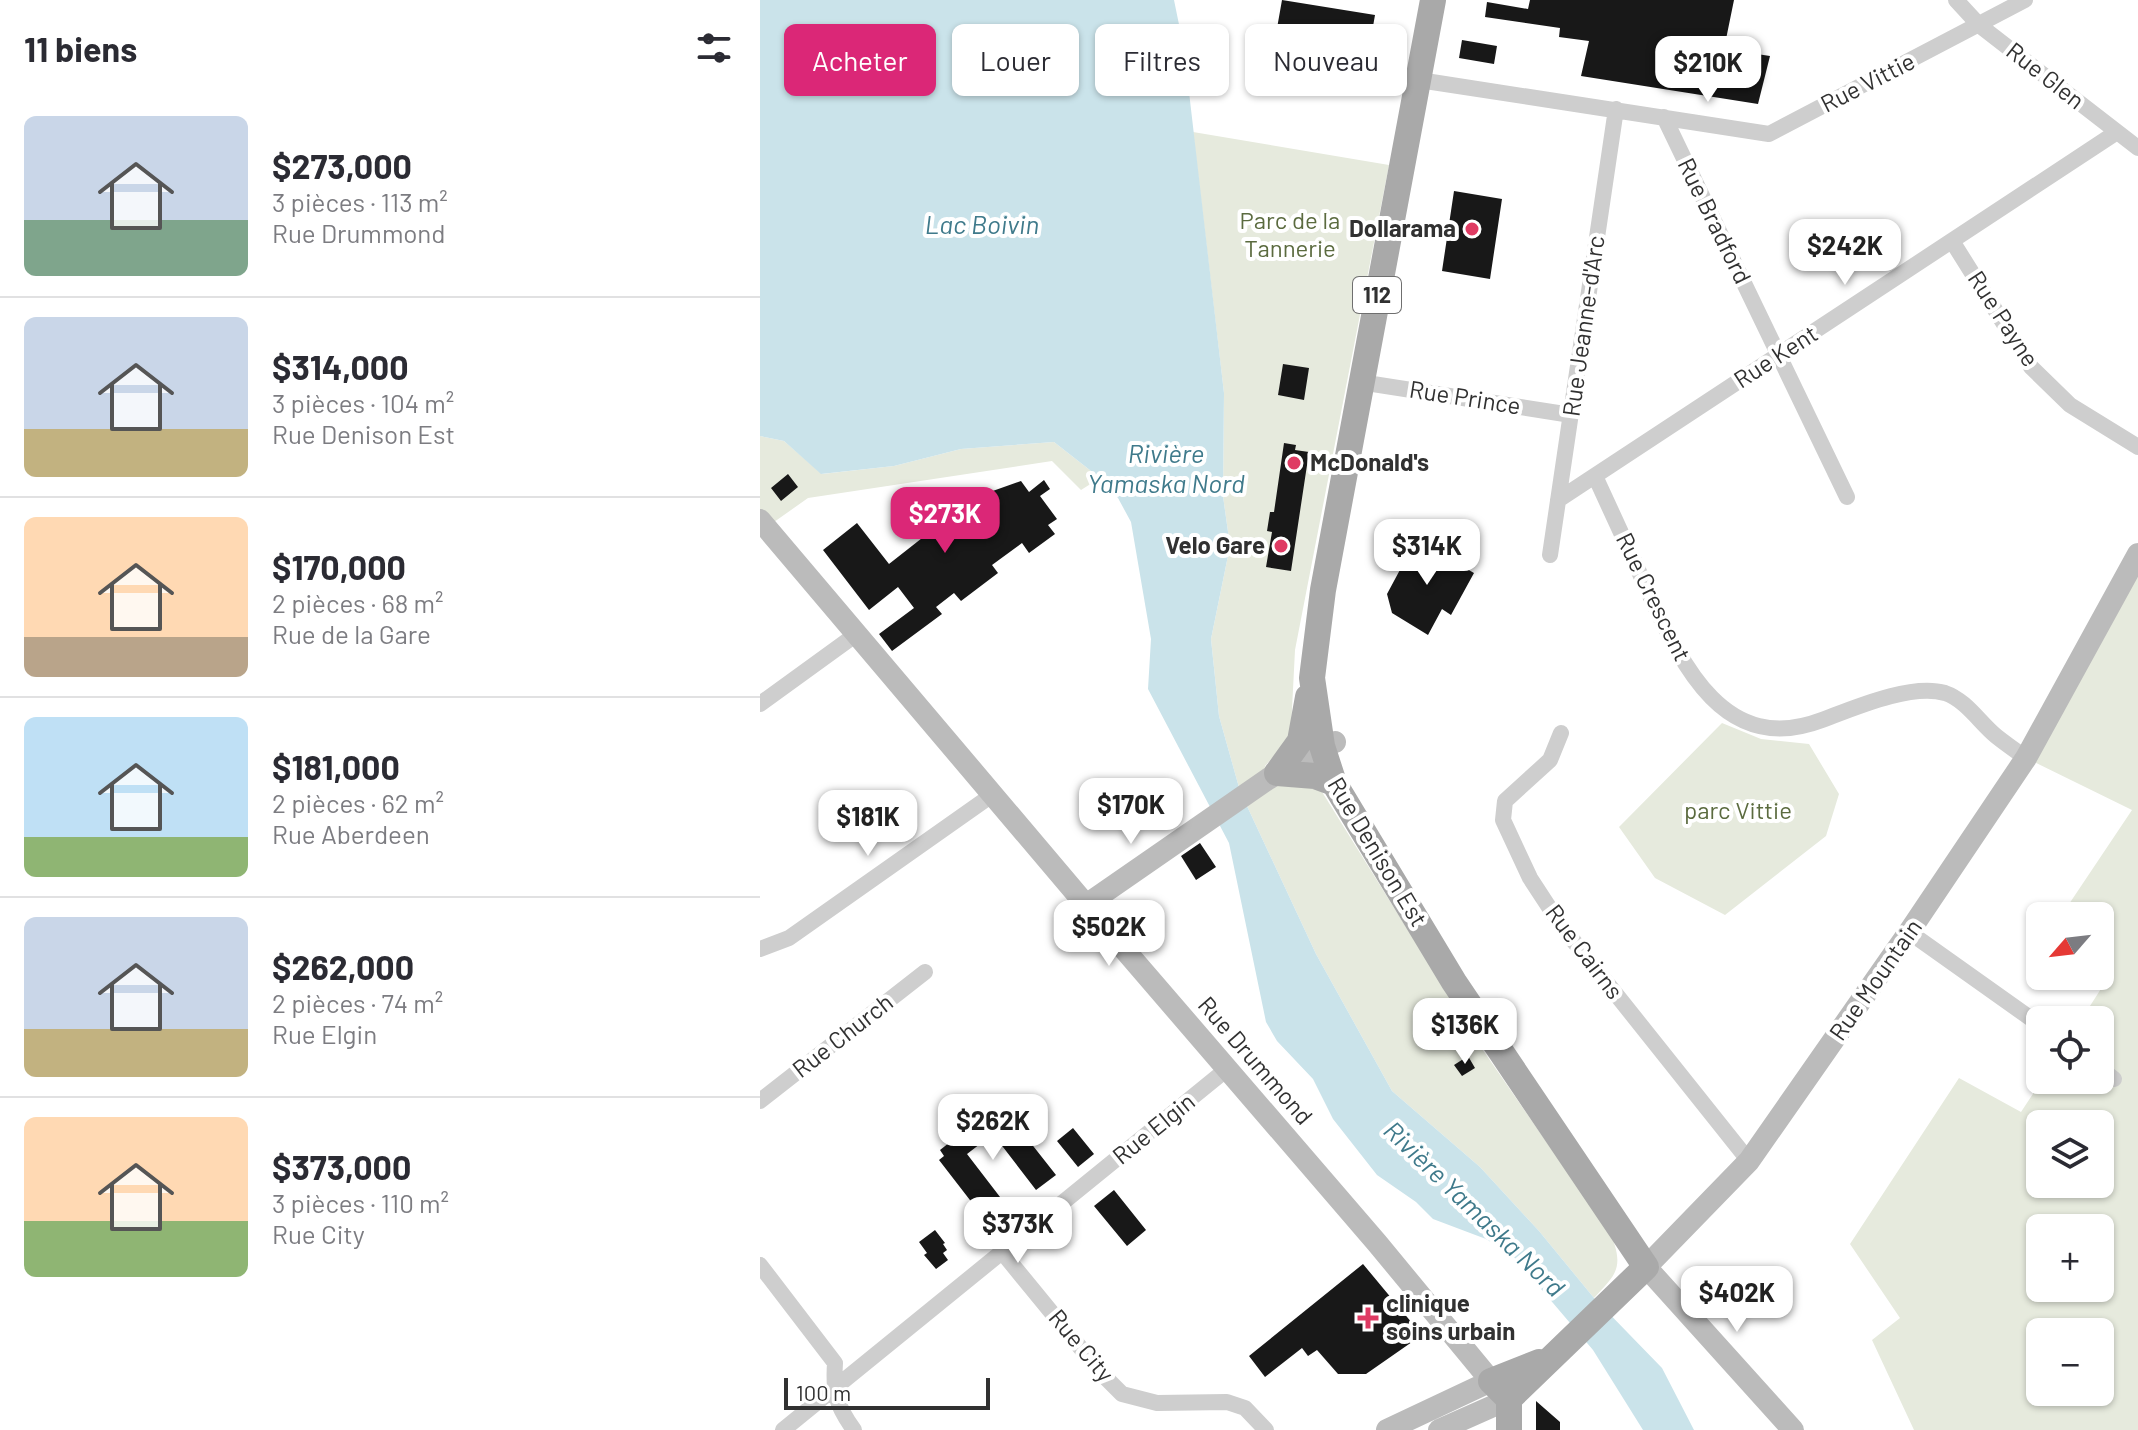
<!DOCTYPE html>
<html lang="fr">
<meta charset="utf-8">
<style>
:root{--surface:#fff;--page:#f2f2f3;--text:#2b2b33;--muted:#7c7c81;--line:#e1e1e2;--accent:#db2777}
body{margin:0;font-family:Barlow,sans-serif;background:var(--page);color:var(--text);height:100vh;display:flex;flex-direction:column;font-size:30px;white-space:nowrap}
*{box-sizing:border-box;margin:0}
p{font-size:26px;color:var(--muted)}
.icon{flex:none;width:44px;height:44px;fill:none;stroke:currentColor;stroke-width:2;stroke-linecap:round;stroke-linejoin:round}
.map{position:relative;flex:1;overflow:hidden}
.side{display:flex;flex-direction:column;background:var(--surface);width:760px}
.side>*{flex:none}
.top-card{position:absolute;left:24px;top:24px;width:760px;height:72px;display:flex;gap:16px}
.needle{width:52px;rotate:242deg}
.controls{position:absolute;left:1266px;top:902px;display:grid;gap:16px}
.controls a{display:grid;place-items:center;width:88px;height:88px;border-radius:12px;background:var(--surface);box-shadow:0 2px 6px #0004;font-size:40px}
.scale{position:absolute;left:24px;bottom:20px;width:206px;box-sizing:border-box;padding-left:8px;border:4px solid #313131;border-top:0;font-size:22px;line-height:28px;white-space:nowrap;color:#313131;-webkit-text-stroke:6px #fff;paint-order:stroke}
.price{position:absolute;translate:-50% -68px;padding:0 18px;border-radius:16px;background:#fff;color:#222;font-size:26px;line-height:52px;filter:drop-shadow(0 2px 4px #0008)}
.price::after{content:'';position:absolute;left:50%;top:48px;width:24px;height:18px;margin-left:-12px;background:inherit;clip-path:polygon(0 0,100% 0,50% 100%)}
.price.selected{background:var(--accent);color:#fff}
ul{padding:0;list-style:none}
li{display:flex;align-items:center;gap:24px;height:200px;padding:0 24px}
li+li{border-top:2px solid var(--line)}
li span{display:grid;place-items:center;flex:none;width:224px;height:160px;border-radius:12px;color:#555}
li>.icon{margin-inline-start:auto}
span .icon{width:96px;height:96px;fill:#fffc;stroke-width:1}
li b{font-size:34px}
h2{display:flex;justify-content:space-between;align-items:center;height:96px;padding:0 24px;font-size:34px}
.chip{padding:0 28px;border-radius:12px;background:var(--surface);box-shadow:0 2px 6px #0004;font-size:28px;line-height:72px}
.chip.selected{background:var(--accent);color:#fff}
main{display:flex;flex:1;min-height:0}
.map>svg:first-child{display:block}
.green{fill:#e6eadd;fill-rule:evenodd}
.water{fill:#cae3ea}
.building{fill:#181818}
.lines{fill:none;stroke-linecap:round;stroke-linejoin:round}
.street{stroke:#cecece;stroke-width:16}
.secondary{stroke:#bbb;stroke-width:22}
.primary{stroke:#a9a9a9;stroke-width:26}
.poi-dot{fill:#df3b63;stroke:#fff;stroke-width:3}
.labels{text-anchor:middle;stroke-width:8;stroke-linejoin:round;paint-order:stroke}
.shield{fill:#fff;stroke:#6f6f6f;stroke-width:2}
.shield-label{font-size:22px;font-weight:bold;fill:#313131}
.street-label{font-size:24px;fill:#313131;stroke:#fff}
.park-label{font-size:24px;fill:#5b6b3f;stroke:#fff}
.poi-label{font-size:24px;font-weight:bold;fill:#313131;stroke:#fff;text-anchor:end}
.water-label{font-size:26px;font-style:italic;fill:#3f7a8b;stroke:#fff}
</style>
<main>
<section class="side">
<h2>11 biens<svg class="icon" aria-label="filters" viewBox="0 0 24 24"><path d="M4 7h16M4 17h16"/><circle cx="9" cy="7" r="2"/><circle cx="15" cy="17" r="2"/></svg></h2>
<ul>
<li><span style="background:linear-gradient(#c9d6e8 65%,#7fa58c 0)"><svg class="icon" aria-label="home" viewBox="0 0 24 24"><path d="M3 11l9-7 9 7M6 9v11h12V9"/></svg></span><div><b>$273,000</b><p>3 pièces · 113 m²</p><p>Rue Drummond</p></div></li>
<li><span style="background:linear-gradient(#c9d6e8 70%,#c2b280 0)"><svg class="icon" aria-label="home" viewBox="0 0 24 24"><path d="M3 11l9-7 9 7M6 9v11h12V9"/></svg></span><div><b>$314,000</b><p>3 pièces · 104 m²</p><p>Rue Denison Est</p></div></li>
<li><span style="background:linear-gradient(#ffd9b3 75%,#b9a48a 0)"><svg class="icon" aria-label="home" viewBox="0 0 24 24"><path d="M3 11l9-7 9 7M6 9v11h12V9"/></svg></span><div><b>$170,000</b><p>2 pièces · 68 m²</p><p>Rue de la Gare</p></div></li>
<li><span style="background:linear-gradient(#bfe0f5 75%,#8fb573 0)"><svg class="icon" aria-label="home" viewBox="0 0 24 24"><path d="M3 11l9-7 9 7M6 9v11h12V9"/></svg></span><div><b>$181,000</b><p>2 pièces · 62 m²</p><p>Rue Aberdeen</p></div></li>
<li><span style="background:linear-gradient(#c9d6e8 70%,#c2b280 0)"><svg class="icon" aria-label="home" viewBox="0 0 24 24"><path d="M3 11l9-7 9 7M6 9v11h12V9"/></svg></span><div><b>$262,000</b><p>2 pièces · 74 m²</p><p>Rue Elgin</p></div></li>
<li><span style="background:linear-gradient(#ffd9b3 65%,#8fb573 0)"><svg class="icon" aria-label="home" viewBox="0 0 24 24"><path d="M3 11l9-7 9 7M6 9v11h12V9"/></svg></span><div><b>$373,000</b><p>3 pièces · 110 m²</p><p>Rue City</p></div></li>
</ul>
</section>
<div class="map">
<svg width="1378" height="1430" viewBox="0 0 1378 1430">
<rect width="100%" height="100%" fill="#fff"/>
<path class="green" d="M433,132L629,165L535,650L531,729L528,740L505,766L515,779L559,787L718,1043L852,1237C864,1269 855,1275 834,1298L779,1231L720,1167L632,1091L556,954L480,791L459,716L451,639L470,546L463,496L464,393Z
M0,436L24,441L62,474L134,466L201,449L294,442L340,478L321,490L292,461L48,498L0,532Z
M1378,569V1430H1154L1112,1340L1140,1318L1090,1244L1199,1078L1261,1112L1282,1080H1340V1020H1321L1346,981L1340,976V916H1301L1372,810L1266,758ZM1280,1124H1340V1184H1280ZM1280,1228H1340V1288H1280ZM1280,1332H1340V1392H1280Z
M962,723L1001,739L1049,744L1079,794L1066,836L965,915L895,878L859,827Z"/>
<path class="water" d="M0,0H414L424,49L464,393L463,496L470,546L451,639L459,716L480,791L556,954L632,1091L720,1167L779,1231L834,1298L902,1368L934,1430H883L833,1350L753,1256L726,1239L673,1219L656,1202L617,1175L573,1119L553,1079L517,1041L506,1022L469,843L388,689L391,639L371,522L358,498L340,478L294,442L201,449L134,466L61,474L24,441L0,436Z"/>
<path class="building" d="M522,0L615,15L601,95L508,79Z
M770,0H974L964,49L1010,56L998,104L821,76L829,41L799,37L800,28L725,17L727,2L768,9Z
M702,40L737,46L734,64L699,58Z
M694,191L742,199L730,279L682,271Z
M523,364L549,368L544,400L518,395Z
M524,443L536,445L535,450L549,452L531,571L506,567L512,532L507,531L510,512H514Z
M28,474L38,487L21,501L11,488Z
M284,480L290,489L280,496L297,519L288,525L295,534L269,553L262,543L232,565L238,573L201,601L194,593L176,607L182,614L132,651L119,634L154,608L138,587L109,610L63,550L97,523L129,564L213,498L261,481L269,492Z
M656,540L714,573L691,615L682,609L668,635L632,613L627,594Z
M440,843L456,867L436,880L421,856Z
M708,1056L715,1068L702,1076L694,1065Z
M236,1106L240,1112L244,1109L296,1175L276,1190L233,1134L207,1154L250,1210L230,1226L179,1160L184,1156L180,1150Z
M313,1128L334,1154L318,1167L297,1141Z
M354,1190L386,1230L367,1246L334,1206Z
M175,1230L185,1243L183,1244L187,1250L183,1253L188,1260L176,1269L164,1255L167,1253L159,1242Z
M603,1264L662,1335L606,1374H578L557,1350L548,1356L542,1348L505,1377L489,1356Z
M776,1401L800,1422V1430H776Z"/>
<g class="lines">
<path class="street" d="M1196,0L1219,25L1378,148
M659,80L1009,134L1265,0
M904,117L1087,497
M1192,241L1271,367L1310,405L1378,447
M600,382L811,415
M835,476C852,513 869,550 886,587C920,660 962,758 1062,720C1094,708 1151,683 1185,693C1206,700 1220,723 1236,736C1246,744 1256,751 1266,758
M798,500L1357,132
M790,555L856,109
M0,704L98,633
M801,733L790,760L745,801L743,820L770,878L800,924L989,1161
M1149,932L1280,1025
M0,949L29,938L232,795
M1340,1068L1354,1079
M0,1101L165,972
M242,1252L342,1374L362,1394L397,1403L467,1402L485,1408L506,1430
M0,1265L75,1363C73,1393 76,1405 94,1430
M23,1430L467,1069"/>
<path class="secondary" d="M0,520L326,905L617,1243L731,1381L627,1430
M326,905L508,779L562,746L575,742
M679,1430L749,1399
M1033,1430L886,1267L989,1161L1149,932L1266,758L1378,554"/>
<path class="primary" d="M673,0L563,590L552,678L562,746L574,783L694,982L886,1267L749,1399
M517,773L540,741L548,697
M517,773L555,776L574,783
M749,1430V1399L731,1381L779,1362"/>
</g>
<g class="poi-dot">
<circle cx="712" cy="229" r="8"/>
<circle cx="534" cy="463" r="8"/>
<circle cx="521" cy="546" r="8"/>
<path d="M604 1306h8v8h8v8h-8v8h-8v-8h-8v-8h8z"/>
</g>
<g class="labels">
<rect class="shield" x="593" y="277" width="48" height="36" rx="6"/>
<g class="shield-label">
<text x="617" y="303">112</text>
</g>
<g class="street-label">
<text transform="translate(1285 76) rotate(38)" y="8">Rue Glen</text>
<text transform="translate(1108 83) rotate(-27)" y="8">Rue Vittie</text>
<text transform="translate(954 221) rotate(64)" y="8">Rue Bradford</text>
<text transform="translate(1243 319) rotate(57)" y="8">Rue Payne</text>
<text transform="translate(824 326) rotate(-82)" y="8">Rue Jeanne-d'Arc</text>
<text transform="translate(1016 357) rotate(-33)" y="8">Rue Kent</text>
<text transform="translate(705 398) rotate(9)" y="8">Rue Prince</text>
<text transform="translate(893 597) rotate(64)" y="8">Rue Crescent</text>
<text transform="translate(617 852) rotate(59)" y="8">Rue Denison Est</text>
<text transform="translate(824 952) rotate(53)" y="8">Rue Cairns</text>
<text transform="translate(1116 980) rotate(-55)" y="8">Rue Mountain</text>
<text transform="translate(83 1036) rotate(-38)" y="8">Rue Church</text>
<text transform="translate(495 1061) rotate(49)" y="8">Rue Drummond</text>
<text transform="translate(394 1129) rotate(-39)" y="8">Rue Elgin</text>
<text transform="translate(321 1346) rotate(50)" y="8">Rue City</text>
</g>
<g class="park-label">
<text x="530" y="229">Parc de la<tspan x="530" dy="28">Tannerie</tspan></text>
<text x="978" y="819">parc Vittie</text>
</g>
<g class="poi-label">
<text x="696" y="237">Dollarama</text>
<text x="550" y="471" text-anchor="start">McDonald's</text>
<text x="505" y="554">Velo Gare</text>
<text x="626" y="1312" text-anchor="start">clinique<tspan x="626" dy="28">soins urbain</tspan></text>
</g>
<g class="water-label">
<text x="222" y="234">Lac Boivin</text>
<text x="406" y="463">Rivière<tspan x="406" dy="30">Yamaska Nord</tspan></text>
<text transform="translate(714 1209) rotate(44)" y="9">Rivière Yamaska Nord</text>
</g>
</g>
</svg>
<div class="controls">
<a><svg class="needle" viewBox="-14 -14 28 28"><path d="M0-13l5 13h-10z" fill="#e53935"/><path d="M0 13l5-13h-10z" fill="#7c7c81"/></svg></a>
<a><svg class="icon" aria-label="locate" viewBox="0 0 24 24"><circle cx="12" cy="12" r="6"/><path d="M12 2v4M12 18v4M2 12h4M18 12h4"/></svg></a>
<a><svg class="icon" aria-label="layers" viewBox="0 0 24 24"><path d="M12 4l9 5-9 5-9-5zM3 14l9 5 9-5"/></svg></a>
<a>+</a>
<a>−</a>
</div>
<div class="scale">100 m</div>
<b class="price" style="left:948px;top:104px">$210K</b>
<b class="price" style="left:1085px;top:287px">$242K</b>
<b class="price selected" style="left:185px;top:555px">$273K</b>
<b class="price" style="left:667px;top:587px">$314K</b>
<b class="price" style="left:371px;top:846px">$170K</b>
<b class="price" style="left:108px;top:858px">$181K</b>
<b class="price" style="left:349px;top:968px">$502K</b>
<b class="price" style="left:705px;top:1066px">$136K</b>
<b class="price" style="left:233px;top:1162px">$262K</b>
<b class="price" style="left:258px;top:1265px">$373K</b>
<b class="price" style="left:977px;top:1334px">$402K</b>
<div class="top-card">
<a class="chip selected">Acheter</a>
<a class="chip">Louer</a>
<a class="chip">Filtres</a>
<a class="chip">Nouveau</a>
</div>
</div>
</main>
